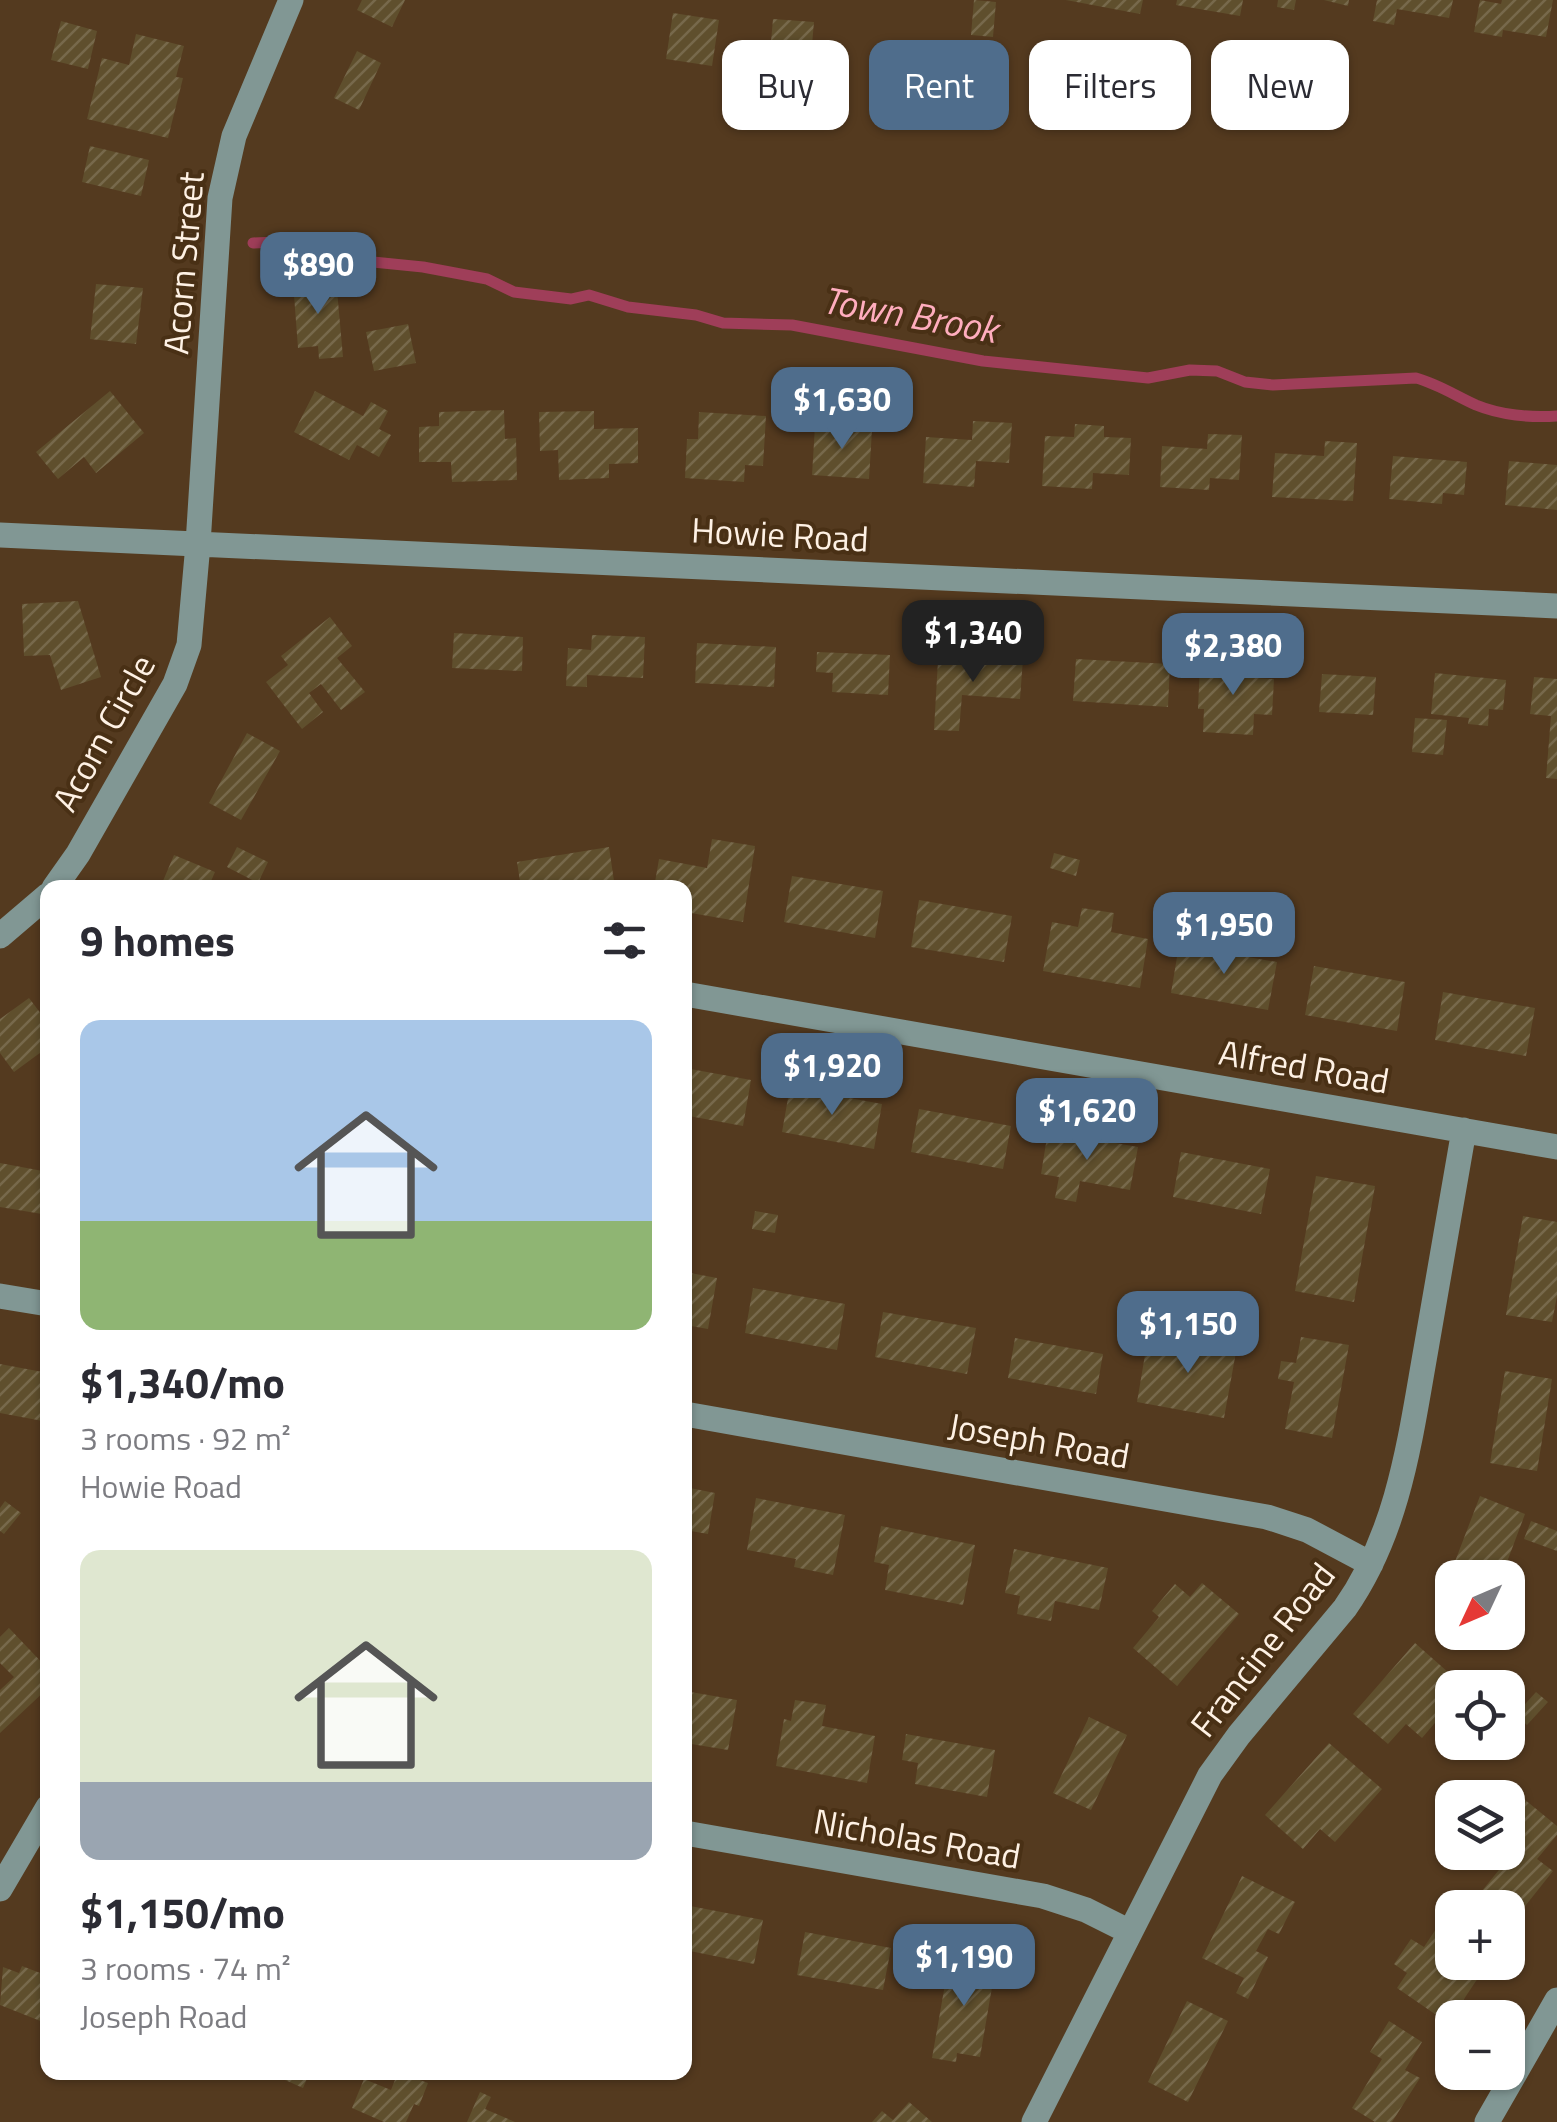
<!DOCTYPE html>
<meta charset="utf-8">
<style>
:root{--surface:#fff;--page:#f2f2f3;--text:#2b2b33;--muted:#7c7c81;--accent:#4f6d8c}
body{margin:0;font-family:"Titillium Web",sans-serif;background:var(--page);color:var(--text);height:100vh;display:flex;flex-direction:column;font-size:38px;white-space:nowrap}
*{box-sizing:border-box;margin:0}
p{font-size:32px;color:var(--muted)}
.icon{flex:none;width:55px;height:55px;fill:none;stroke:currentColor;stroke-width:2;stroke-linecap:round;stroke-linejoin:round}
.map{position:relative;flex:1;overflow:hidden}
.drawer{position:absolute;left:40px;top:880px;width:652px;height:1200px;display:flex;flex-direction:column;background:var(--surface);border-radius:20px;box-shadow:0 2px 8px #0004}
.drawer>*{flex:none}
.hud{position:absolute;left:722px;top:40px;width:682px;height:90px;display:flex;gap:20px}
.needle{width:65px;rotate:226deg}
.buttons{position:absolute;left:1435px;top:1560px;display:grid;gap:20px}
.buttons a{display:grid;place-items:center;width:90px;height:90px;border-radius:20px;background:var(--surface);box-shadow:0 2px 8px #0004;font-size:50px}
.price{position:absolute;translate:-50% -85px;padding:0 22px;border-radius:20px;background:var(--accent);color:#fff;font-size:32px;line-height:65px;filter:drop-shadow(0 2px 5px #0008)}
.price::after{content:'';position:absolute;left:50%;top:60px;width:30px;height:22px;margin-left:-15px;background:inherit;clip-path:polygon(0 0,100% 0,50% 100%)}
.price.active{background:#222;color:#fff}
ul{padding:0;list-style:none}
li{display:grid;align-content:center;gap:20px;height:530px;padding:0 40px}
li span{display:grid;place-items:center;height:310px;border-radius:20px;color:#555}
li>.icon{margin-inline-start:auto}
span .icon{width:180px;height:180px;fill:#fffc;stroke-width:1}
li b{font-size:42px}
h2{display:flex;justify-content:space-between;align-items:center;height:120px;padding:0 40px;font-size:42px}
.tag{padding:0 35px;border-radius:20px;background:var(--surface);box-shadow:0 2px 8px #0004;font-size:35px;line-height:90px}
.tag.active{background:var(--accent);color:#fff}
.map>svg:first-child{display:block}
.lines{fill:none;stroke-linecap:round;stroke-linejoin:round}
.stream{stroke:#9f3e59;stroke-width:11}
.building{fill:url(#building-hatch)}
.minor{stroke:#819794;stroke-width:25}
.labels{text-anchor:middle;stroke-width:8;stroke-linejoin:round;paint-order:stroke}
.street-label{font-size:35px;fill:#fef1e4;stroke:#493015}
.water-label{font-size:38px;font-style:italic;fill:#ffadbe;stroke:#493015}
</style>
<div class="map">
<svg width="1557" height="2122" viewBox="0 0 1557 2122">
<defs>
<pattern id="building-hatch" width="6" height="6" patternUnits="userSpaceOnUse" patternTransform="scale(2.5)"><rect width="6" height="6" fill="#5f4f2d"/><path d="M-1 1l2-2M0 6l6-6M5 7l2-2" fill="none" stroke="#77694b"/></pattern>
</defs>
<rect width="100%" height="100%" fill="#543a1f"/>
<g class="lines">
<path class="stream" d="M253,243L301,241L373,262L423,267L487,279L514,292L571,299L589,295L628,307L696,315L723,323L792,325L983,361L1148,378L1190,370L1217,371L1245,382L1273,385L1416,378C1438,384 1456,396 1476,405C1500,415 1531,418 1557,416"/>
</g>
<path class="building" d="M362,0H405L392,27L357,10Z
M974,0L996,2L993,37L971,35Z
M1066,0H1143L1140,14Z
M1177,0H1243L1240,16L1176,5Z
M1278,0H1296L1294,10L1277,7Z
M1324,0H1349L1348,6Z
M1377,0H1453L1449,18L1397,9L1394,25L1373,21Z
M1480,0L1501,4L1502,0H1553L1546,37L1503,30L1502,37L1474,32Z
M673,13L719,20L712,66L666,59Z
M773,19L814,22L809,79L768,75Z
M61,21L97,31L88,69L51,60Z
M136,34L184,46L176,77L183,78L168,138L87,119L102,58L129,65Z
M357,51L381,63L359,110L334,98Z
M90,146L149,160L141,196L82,182Z
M336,279L343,357L319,359L318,346L298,348L293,282Z
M96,284L143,288L136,344L90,339Z
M408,324L416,363L374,371L366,332Z
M110,391L144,433L96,473L84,457L58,479L36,452Z
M315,391L363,416L371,402L388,411L379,429L391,435L379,457L357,445L349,460L294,432Z
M504,410L505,439L516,438L517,480L452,482L451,462H419V427L439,426V412Z
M594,411V429L638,428V463L609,464V478L559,480L558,450L540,451L539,412Z
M699,412L766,416L763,466L745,465L744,482L685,478L687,439H698Z
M973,421L1012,423L1009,463L976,461L974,487L923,483L926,437L972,440Z
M1075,424L1104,426V437L1131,438L1129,475L1093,473L1092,489L1042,486L1045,436L1074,437Z
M815,426L872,430L869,479L812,475Z
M1208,434L1242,435L1239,480L1210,478L1209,490L1160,487L1162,446L1207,449Z
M1325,441L1357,443L1353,501L1272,497L1275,453L1324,456Z
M1393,456L1467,462L1464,495L1443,493L1442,504L1389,499Z
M1509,461L1557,465V510L1505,505Z
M78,601L101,677L61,690L50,655L24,656L22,604Z
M330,617L352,646L337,658L365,692L341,710L321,684L309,693L323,712L302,729L266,682L288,665L281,656Z
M454,633L523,637L522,671L452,668Z
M592,635L645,637L643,678L587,675V687L566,686L568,648L591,650Z
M697,643L776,647L774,687L695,683Z
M817,652L890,655L888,695L832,692L833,673L816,672Z
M955,655L1023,659L1020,699L962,695L959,731L934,730L938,660L955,661Z
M1076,659L1170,664L1168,707L1073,701Z
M1200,663L1255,666L1254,678L1274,679L1272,715L1254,714L1253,735L1203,732L1204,709H1198Z
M1435,673L1506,680L1503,710L1489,709L1488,726L1468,724L1469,718L1431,714Z
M1322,674L1376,677L1373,715L1319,712Z
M1534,677L1557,679V779L1546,778L1551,716L1530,714Z
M1415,718L1447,720L1443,755L1412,752Z
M247,733L280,751L241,820L209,803Z
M712,839L755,846L743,922L685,912V888H654L659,859L707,868Z
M237,847L268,862L258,883L227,867Z
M609,847L615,888H521L517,862Z
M1054,853L1080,860L1076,876L1050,868Z
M174,855L215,872L208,888H160Z
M792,876L883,891L875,938L784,922Z
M919,900L1012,916L1004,962L911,947Z
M1082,908L1114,913L1111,932L1148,939L1140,988L1043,971L1052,922L1078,927Z
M1179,945L1277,962L1268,1010L1171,993Z
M1314,966L1405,982L1397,1031L1305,1015Z
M1443,992L1535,1008L1526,1056L1435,1040Z
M29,998L48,1023V1047L14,1072L0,1053V1019Z
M685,1068L751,1080L743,1126L689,1116L685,1128Z
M790,1087L882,1104L874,1149L782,1132Z
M919,1109L1011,1126L1003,1169L911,1152Z
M1048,1131L1138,1147L1130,1190L1080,1181L1076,1202L1055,1198L1059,1177L1041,1174Z
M1181,1152L1270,1169L1261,1214L1173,1197Z
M0,1163L48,1172V1215L0,1207Z
M1316,1176L1375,1186L1354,1302L1295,1291Z
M755,1211L778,1215L775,1233L752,1229Z
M1523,1216L1557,1222V1296L1552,1322L1506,1315Z
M685,1272L717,1278L708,1329L685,1325Z
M753,1288L845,1304L837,1350L745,1333Z
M883,1312L976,1328L967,1374L875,1357Z
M1148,1337L1214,1349L1216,1337L1238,1341L1224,1418L1137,1402Z
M1301,1337L1349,1345L1332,1438L1285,1429L1294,1382L1278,1379L1281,1361L1296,1363Z
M1015,1338L1103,1354L1096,1394L1008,1378Z
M0,1364L48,1373V1422L0,1413Z
M1505,1371L1552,1379L1537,1471L1490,1463Z
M685,1487L715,1493L708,1534L685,1530Z
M1480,1496L1525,1514L1501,1578H1452V1587L1446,1585Z
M756,1498L845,1515L833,1575L794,1567L796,1559L747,1550Z
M5,1501L21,1513L4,1534L0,1531V1508Z
M1531,1521L1557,1531V1551L1524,1539Z
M881,1526L975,1545L963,1605L885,1590L889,1565L874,1562Z
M1014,1549L1108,1568L1099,1610L1055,1601L1051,1621L1017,1614L1020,1596L1005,1593Z
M1202,1583L1239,1614L1177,1686L1133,1648L1159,1617L1152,1611L1175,1584L1190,1597Z
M9,1628L48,1669V1688L0,1733V1690L14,1677L0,1663V1637Z
M1415,1643L1466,1688H1452V1703L1422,1738L1406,1724L1388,1744L1353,1714Z
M685,1691L737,1700L728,1750L685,1743Z
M1536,1692L1548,1702L1527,1725L1515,1715Z
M795,1700L826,1705L822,1726L875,1736L867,1783L776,1766L784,1719L791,1721Z
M1089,1717L1127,1735L1091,1810L1053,1793Z
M906,1734L995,1750L987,1797L915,1784L918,1763L902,1760Z
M1329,1743L1382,1789L1335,1842L1320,1829L1303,1849L1265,1815Z
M1524,1799L1557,1826V1835L1537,1859L1553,1871L1514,1920L1508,1915V1908H1499L1481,1892L1516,1849L1508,1842L1520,1827L1509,1818Z
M1242,1876L1295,1902L1279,1934L1268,1929L1256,1951L1268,1957L1248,1999L1236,1993L1244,1978L1202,1958Z
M685,1905L763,1920L754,1964L685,1950Z
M1452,1905V1962H1468L1482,1972L1448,2023L1397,1988L1407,1973L1394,1964L1411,1939L1424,1947Z
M805,1932L891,1948L883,1990L797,1975Z
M950,1956L996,1964L980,2057L957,2053L956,2062L932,2058Z
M22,1966L48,1976V2024L0,2005L3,1967L19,1973Z
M1187,2001L1228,2021L1188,2102L1148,2082Z
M1389,2021L1422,2042L1405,2070L1420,2078L1392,2122H1375L1352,2108L1382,2059L1370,2052Z
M267,2072H310L303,2088Z
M398,2072L428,2083L419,2106L414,2104L406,2122H384L352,2108L364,2079L391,2090Z
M480,2092L491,2097L485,2109L515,2122H467Z
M909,2102L932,2122H872L882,2111L893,2120Z"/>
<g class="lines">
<path class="minor" d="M0,535L1557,606
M54,888L78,854L175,684L189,645L198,544L220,198L234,136L291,0
M0,936L48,895
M685,994L1557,1147
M0,1296L48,1304
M685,1414L1267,1517L1307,1530L1371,1564
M685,1833L1043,1896L1086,1910L1130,1932
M0,1889L48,1807
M1034,2122L1210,1775L1239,1735L1345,1608C1399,1531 1410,1439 1426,1349C1438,1276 1451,1203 1464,1130
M1487,2122L1557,2000"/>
</g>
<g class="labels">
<g class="street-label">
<text transform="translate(184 263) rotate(-85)" y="12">Acorn Street</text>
<text transform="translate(780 535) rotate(3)" y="12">Howie Road</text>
<text transform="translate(104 733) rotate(-61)" y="12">Acorn Circle</text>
<text transform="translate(1304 1067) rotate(10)" y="12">Alfred Road</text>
<text transform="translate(1039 1441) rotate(10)" y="12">Joseph Road</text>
<text transform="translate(1263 1650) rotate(-52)" y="12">Francine Road</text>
<text transform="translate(917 1839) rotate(10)" y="12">Nicholas Road</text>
</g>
<g class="water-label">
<text transform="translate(910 315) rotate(10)" y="13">Town Brook</text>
</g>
</g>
</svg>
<div class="buttons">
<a><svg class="needle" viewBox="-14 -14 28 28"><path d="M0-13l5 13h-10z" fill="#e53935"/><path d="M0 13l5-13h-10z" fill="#7c7c81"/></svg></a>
<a><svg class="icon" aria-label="locate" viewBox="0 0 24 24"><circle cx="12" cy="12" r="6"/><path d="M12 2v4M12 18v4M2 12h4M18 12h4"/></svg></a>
<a><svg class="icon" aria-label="layers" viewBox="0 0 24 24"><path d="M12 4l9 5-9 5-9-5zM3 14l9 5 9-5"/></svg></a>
<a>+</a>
<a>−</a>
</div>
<b class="price" style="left:318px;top:317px">$890</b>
<b class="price" style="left:842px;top:452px">$1,630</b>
<b class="price active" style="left:973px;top:685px">$1,340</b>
<b class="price" style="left:1233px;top:698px">$2,380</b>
<b class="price" style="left:1224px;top:977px">$1,950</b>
<b class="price" style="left:832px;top:1118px">$1,920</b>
<b class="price" style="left:1087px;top:1163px">$1,620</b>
<b class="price" style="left:1188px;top:1376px">$1,150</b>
<b class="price" style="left:964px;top:2009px">$1,190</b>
<div class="hud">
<a class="tag">Buy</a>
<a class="tag active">Rent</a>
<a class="tag">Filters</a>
<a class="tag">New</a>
</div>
<section class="drawer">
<h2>9 homes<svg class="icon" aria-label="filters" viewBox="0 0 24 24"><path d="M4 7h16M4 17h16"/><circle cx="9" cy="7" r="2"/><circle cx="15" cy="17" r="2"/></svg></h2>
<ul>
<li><span style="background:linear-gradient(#a9c7e8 65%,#8fb573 0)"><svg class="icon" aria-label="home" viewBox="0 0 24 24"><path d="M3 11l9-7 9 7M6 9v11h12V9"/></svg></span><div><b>$1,340/mo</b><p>3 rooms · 92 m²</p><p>Howie Road</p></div></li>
<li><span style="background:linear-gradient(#dfe7d0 75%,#9aa5b1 0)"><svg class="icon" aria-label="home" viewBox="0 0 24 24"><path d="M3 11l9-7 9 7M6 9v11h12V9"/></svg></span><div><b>$1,150/mo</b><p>3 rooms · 74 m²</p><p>Joseph Road</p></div></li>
</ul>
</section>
</div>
